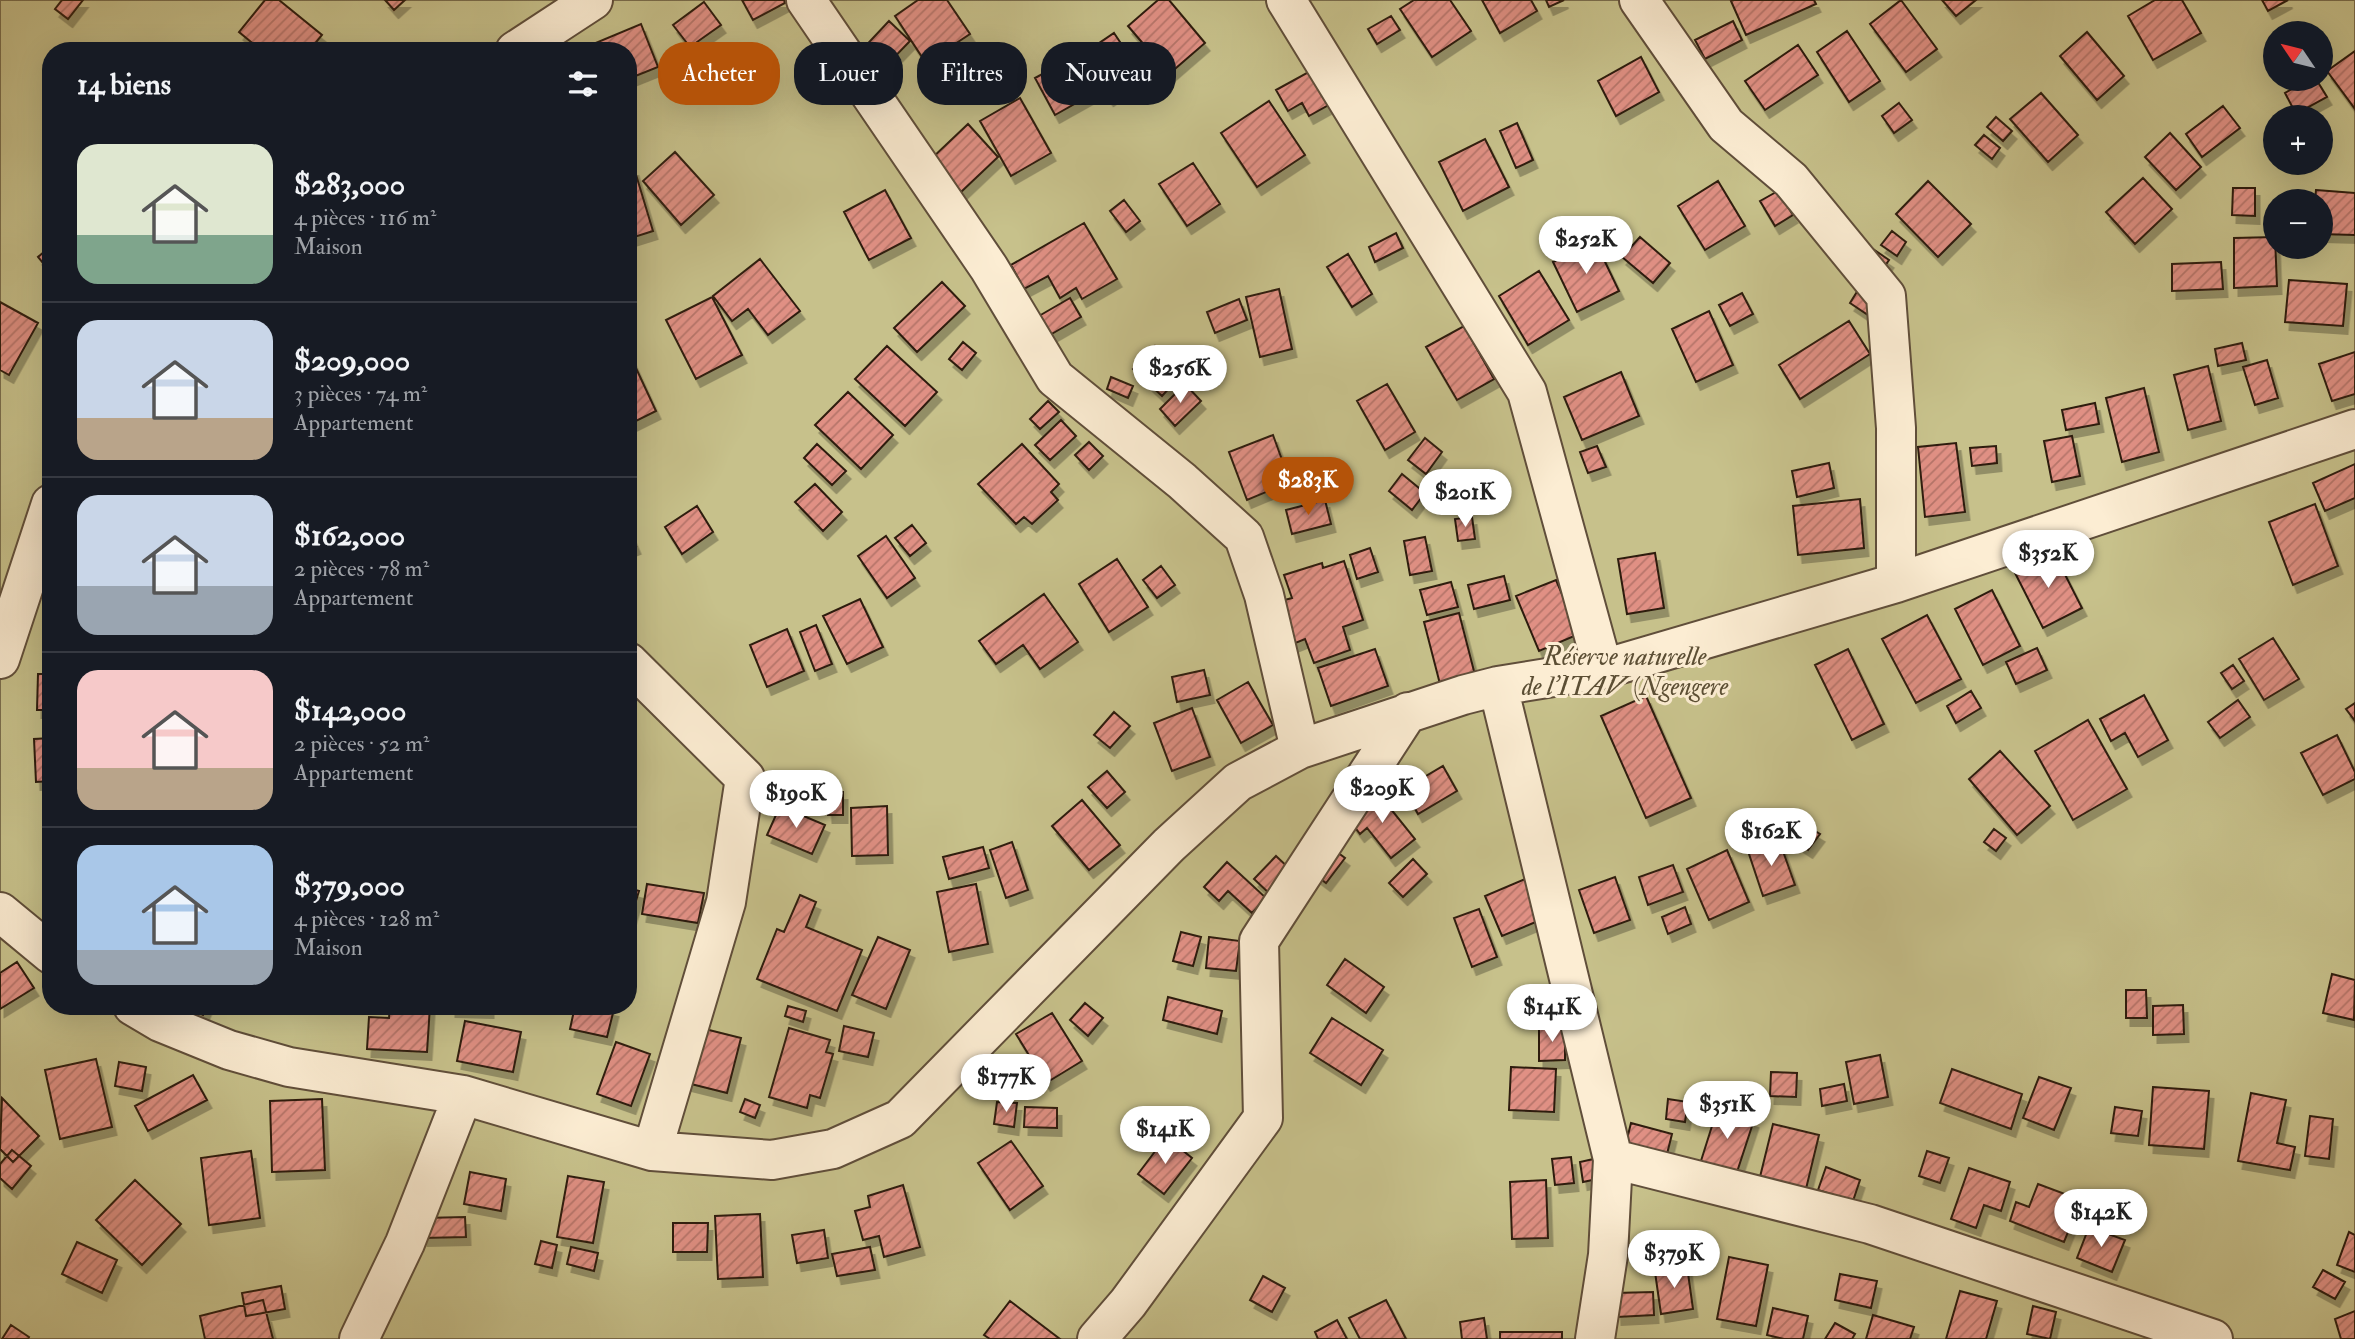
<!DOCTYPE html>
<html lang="fr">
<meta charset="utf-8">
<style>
:root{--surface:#171b24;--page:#242831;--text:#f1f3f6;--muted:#9ea1a6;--line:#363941;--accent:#b45309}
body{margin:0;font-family:"IM FELL Double Pica",serif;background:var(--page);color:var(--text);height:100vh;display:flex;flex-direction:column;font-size:26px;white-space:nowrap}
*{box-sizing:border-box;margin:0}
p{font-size:23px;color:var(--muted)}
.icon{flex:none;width:38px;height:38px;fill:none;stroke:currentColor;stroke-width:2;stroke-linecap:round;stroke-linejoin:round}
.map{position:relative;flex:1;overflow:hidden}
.side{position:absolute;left:42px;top:42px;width:595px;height:973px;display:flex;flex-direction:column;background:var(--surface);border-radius:28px;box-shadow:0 7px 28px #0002}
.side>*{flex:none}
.hud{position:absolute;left:658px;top:42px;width:665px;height:63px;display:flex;gap:14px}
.needle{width:46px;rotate:305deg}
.fabs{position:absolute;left:2263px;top:21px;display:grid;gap:14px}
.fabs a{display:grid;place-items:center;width:70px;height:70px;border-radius:50%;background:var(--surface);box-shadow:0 7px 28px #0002;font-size:35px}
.price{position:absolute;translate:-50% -60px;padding:0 16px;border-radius:24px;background:#fff;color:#222;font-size:23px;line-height:46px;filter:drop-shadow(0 2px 4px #0008)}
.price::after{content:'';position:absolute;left:50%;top:42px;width:21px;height:16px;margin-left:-10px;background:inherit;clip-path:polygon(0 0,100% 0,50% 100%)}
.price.on{background:var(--accent);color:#fff}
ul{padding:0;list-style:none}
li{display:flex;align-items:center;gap:21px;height:175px;padding:0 35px}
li+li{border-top:2px solid var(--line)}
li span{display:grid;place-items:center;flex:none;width:196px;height:140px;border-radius:21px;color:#555}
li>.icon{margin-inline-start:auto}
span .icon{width:84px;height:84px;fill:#fffc;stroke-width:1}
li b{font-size:30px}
h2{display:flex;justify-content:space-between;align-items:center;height:84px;padding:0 35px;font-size:30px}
.tag{padding:0 24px;border-radius:28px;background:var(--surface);box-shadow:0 7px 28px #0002;font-size:24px;line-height:63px}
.tag.on{background:var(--accent);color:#fff}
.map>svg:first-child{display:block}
.park{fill:#c7c18b;stroke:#7a6e4d;stroke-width:2;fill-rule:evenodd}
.building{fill:url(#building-hatch);stroke:#2d1c0f;stroke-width:2;filter:url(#shadow)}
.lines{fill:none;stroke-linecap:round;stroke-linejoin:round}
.minor-casing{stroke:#604e3a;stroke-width:42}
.tertiary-casing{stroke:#604e3a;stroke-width:42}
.minor{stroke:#fcedd3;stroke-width:38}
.tertiary{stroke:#fcedd3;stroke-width:38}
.labels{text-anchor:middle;stroke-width:6;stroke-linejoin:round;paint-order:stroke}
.park-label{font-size:26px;font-style:italic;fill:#5b4e34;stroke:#fcedd3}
</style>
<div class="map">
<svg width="2355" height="1339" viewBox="0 0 2355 1339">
<defs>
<pattern id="building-hatch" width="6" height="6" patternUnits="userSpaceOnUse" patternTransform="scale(1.75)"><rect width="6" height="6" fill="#e09084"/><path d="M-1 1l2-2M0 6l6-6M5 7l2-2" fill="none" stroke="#b6756a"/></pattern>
<filter id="shadow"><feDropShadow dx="4.5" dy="8" stdDeviation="0" flood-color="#0004"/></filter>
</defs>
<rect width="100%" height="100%" fill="#fbe3bc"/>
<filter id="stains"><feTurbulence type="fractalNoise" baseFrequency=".00286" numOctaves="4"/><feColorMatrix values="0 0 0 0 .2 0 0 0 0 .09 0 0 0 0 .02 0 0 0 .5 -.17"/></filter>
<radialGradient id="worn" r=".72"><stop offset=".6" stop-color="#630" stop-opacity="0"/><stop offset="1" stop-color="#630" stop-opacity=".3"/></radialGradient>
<path class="park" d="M0,0H2355V1339H0ZM2275,33H2320V79H2275ZM51,51H628V1006H51ZM2275,117H2320V163H2275ZM2275,201H2320V247H2275Z"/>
<path class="building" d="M62,0H83L68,19L55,9Z
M265,0H279L322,35L309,51H262L239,32Z
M385,0H405L394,10Z
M742,0H784L785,3L753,20Z
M918,0H947L970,34L926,63L895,16Z
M1158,0H1169L1205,43L1169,74L1128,26Z
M1414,0H1450L1471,31L1432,57L1400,9Z
M1482,0H1531L1537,11L1500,33Z
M1546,0H1564L1549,7Z
M1734,0H1814L1816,4L1746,35L1731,1Z
M1901,0L1937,49L1906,72L1870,24Z
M1942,0H1976L1956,16Z
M2155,0H2182L2201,33L2153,60L2128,16Z
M2262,0H2288L2268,11Z
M704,2L721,25L690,47L673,25Z
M1391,16L1400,30L1377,44L1368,29Z
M889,21L910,41L878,74L858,54Z
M1733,21L1742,40L1705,59L1695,40Z
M641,24L658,67L628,79V51H588L586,47Z
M1847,31L1880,81L1849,102L1817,52Z
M2087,32L2124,76L2097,100L2060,56Z
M1114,33L1142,75L1109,98L1080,56Z
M1798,45L1818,75L1765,110L1745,81Z
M2355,51V109L2327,71Z
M1641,57L1659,92L1616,116L1598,81Z
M1072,58L1092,94L1055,115L1035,78Z
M1314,69L1332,103L1309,116L1302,103L1288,111L1276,90Z
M2310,79H2316L2327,97L2296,114L2285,93Z
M2041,93L2078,135L2048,162L2010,119Z
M1020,98L1051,153L1011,176L980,121Z
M1269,101L1305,155L1257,187L1221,133Z
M1899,103L1912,120L1894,133L1882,116Z
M2223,106L2240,128L2202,157L2186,134Z
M1996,117L2012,131L2003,141L1987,127Z
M1517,123L1533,160L1516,168L1500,131Z
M968,124L998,157L961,192L931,159Z
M2170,133L2201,167L2176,190L2145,157Z
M1984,135L2000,148L1992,159L1975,145Z
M1485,139L1509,187L1463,211L1439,162Z
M675,152L714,195L681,225L643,181Z
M1193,163L1220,204L1187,226L1159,184Z
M634,168L653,231L628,239V170Z
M2143,178L2172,209L2135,244L2106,212Z
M1718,181L1745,226L1705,250L1678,206Z
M1928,181L1971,224L1938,257L1896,214Z
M2233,188H2255V216L2232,215Z
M885,190L911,238L869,260L844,212Z
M2316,190L2355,193V235L2320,234V201H2315Z
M1778,191L1793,215L1775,226L1760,201Z
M1124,200L1140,221L1126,232L1110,211Z
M1084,223L1117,279L1082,299L1076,288L1060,298L1048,276L1024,289L1011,265Z
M1892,231L1906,242L1897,256L1881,245Z
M1396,233L1403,248L1375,262L1369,247Z
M1640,237L1670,263L1653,283L1622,257Z
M2275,237L2277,286L2234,288V238Z
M1595,241L1619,291L1577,312L1553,262Z
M51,246V273L38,257Z
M1873,249L1889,260L1880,273L1864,262Z
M1348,254L1372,294L1352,307L1327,267Z
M760,259L800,311L768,335L748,309L732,321L713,296Z
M2221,262L2223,289L2172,291V264Z
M1539,271L1569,320L1528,345L1499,296Z
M2289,280L2347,284L2343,326L2285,322Z
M942,282L965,306L917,352L894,328Z
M1860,287L1879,299L1868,315L1850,303Z
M1279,289L1292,349L1260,357L1246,297Z
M1742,293L1753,314L1730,326L1719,305Z
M712,297L742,355L696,379L666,320Z
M1070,298L1081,317L1043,339L1032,320Z
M1239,299L1247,320L1215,333L1207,312Z
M0,302L38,323L9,375L0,370Z
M1709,311L1733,365L1696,382L1672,329Z
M1849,321L1870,354L1800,399L1779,365Z
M1464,326L1494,379L1457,400L1426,347Z
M963,342L976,353L962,370L949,359Z
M2242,343L2246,360L2218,366L2215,349Z
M887,346L937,392L905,426L855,379Z
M1155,346L1183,373L1162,396L1133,369Z
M628,351L656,411L628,425Z
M2355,352V394L2332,401L2319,364Z
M2267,360L2278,398L2255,405L2243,367Z
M2208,366L2221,421L2188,430L2174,375Z
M1621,372L1639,416L1582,440L1564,397Z
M1111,377L1133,386L1128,398L1107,389Z
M1185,384L1201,401L1175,426L1160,409Z
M1387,384L1415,432L1385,450L1357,401Z
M2144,388L2159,452L2122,462L2106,398Z
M848,392L893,435L861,469L815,425Z
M1048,401L1059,412L1040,429L1030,419Z
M2095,403L2099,424L2066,430L2062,410Z
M1061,420L1076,436L1050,460L1035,445Z
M1273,435L1290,482L1247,500L1229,452Z
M2072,436L2080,476L2052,482L2044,441Z
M1425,438L1442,452L1426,474L1408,460Z
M1089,442L1103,456L1089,470L1075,455Z
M1956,443L1965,512L1925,517L1918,447Z
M817,444L846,471L832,485L804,458Z
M1022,444L1059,484L1051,492L1058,500L1032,524L1024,517L1016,524L978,484Z
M1597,446L1606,467L1588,473L1580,452Z
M1996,446L1997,463L1972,466L1970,448Z
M1829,463L1834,488L1797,497L1792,471Z
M2355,464V498L2325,511L2313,483Z
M1402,474L1425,493L1412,510L1389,491Z
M815,484L842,512L823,531L795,502Z
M1860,499L1864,548L1798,555L1793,506Z
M1325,500L1331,524L1292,534L1286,510Z
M2315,504L2338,566L2293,585L2269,522Z
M697,506L713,532L682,554L665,527Z
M1472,517L1475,539L1458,541L1455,519Z
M912,525L926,543L910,556L895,538Z
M628,528L636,546L628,549Z
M886,536L915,578L887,598L858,556Z
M1425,537L1432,571L1410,575L1404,541Z
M1370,548L1378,572L1357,579L1350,555Z
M2053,551L2082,608L2043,628L2014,571Z
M1655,553L1664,608L1627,614L1618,559Z
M1117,559L1148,607L1109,632L1079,584Z
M1344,561L1363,620L1343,627L1350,650L1314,663L1305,639L1288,646L1274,603L1292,598L1284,575L1322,563L1323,568Z
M1161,566L1175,585L1157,598L1143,580Z
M1504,576L1510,600L1474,609L1468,585Z
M1556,580L1579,634L1539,651L1516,596Z
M1451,582L1458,607L1427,615L1420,590Z
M1992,590L2020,646L1983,665L1955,609Z
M1044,594L1078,642L1040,669L1023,645L996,664L979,641Z
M860,599L883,647L847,664L823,616Z
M1459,613L1475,675L1440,684L1424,622Z
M1927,615L1961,679L1916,703L1882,639Z
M816,625L832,664L815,671L800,632Z
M787,629L804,671L767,687L750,645Z
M2273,638L2299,679L2264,700L2239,659Z
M2037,648L2047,670L2016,684L2006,662Z
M1375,649L1388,686L1331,706L1318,668Z
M1848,649L1884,724L1852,740L1815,665Z
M2233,665L2244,681L2232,689L2221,673Z
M1204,670L1210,695L1177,702L1172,677Z
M38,674H51V710H37Z
M1248,682L1273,725L1241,743L1217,700Z
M1971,691L1981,708L1956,723L1947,706Z
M2144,695L2168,740L2138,757L2125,733L2111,741L2100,719Z
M1646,696L1691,798L1646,818L1601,716Z
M2238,700L2250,717L2220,738L2208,722Z
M2355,703V721L2346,709Z
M1192,708L1210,757L1172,771L1154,723Z
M1114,712L1130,726L1110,748L1094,735Z
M2088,720L2127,789L2073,820L2035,751Z
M2337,735L2355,772V779L2323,795L2301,753Z
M51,738V781L36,782L34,739Z
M2000,751L2050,806L2017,835L1969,779Z
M1443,766L1457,791L1418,814L1404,789Z
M1107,771L1125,792L1107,808L1088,787Z
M843,792V815H828L826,793Z
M1378,793L1415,839L1391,858L1367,828L1360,834L1348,818Z
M1082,800L1120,845L1089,870L1052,826Z
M780,806L825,825L812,854L767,835Z
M887,806L888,855L852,856L851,808Z
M1802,823L1820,834L1808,850L1791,839Z
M1994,829L2006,838L1996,851L1984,842Z
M1779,840L1795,885L1763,896L1748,851Z
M1012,842L1028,890L1006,898L990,850Z
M1329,846L1345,858L1326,883L1310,871Z
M983,847L989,868L949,879L943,857Z
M1727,850L1749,902L1709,920L1687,869Z
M1276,856L1292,871L1270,894L1254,879Z
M1413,859L1427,874L1403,897L1389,883Z
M1227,862L1266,898L1252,913L1228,891L1219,901L1204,887Z
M1673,865L1683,892L1648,905L1639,877Z
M1615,877L1630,920L1594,933L1579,890Z
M1525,879L1543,919L1502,936L1485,896Z
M647,884L704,893L698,923L642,914Z
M976,884L988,944L949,952L937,892Z
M628,888L639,891L628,927Z
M800,895L816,902L806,927L862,950L837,1011L757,979L777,929L784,932Z
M1685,907L1691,924L1668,934L1662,917Z
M1479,909L1497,957L1472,967L1454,918Z
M1181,932L1201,937L1193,966L1173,961Z
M878,937L910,950L886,1009L852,995Z
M1209,937L1240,941L1236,971L1206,968Z
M1345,959L1384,987L1366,1013L1327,985Z
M17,962L34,988L0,1009V973Z
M2332,974L2355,980L2354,1020L2323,1013Z
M2126,990H2146L2147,1018H2126Z
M1168,997L1222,1011L1217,1034L1163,1020Z
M1085,1003L1103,1018L1088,1036L1070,1020Z
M2183,1005L2184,1034L2153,1035V1006Z
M185,1006H207L203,1015Z
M390,1006H430L427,1052L367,1049L369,1017L389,1018Z
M451,1006H489V1010L451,1009Z
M575,1006H601L614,1009L607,1037L570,1029Z
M788,1006L806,1011L803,1022L785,1016Z
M1052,1013L1082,1061L1046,1083L1016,1034Z
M1332,1018L1383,1050L1361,1085L1310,1053Z
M465,1021L521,1032L513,1072L457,1061Z
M844,1026L874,1033L868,1057L839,1051Z
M1539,1027H1565V1060L1539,1061Z
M701,1028L741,1038L727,1093L687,1083Z
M789,1028L830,1040L826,1052L833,1054L820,1098L810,1095L807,1108L769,1097Z
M616,1042L650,1054L631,1106L597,1094Z
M1880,1055L1888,1097L1854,1104L1846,1062Z
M96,1059L112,1127L60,1139L45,1070Z
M119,1062L146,1067L142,1091L115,1086Z
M1511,1067L1556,1069L1554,1112L1509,1110Z
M1952,1069L2022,1094L2011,1129L1940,1103Z
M1771,1072L1797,1073L1796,1097L1770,1096Z
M193,1075L207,1100L148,1131L135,1106Z
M2039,1077L2071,1088L2054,1130L2023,1118Z
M1844,1084L1847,1101L1822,1106L1820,1089Z
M2153,1087L2209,1091L2204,1149L2149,1145Z
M2251,1093L2286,1100L2277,1143L2295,1147L2290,1170L2238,1161Z
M2,1098L39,1136L13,1162L0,1149Z
M322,1099L325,1170L272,1172L270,1101Z
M745,1099L760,1105L755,1118L740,1112Z
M1668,1099L1688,1102L1685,1122L1666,1119Z
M997,1102L1017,1103L1014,1127L994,1124Z
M1025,1107L1057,1108V1128L1024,1127Z
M1718,1107L1754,1120L1736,1175L1700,1164Z
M2115,1107L2142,1111L2138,1136L2111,1133Z
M2310,1116L2333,1119L2329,1159L2305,1156Z
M1631,1123L1672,1134L1667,1154L1626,1143Z
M1773,1124L1819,1135L1805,1193L1759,1181Z
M1166,1137L1192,1158L1164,1194L1138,1174Z
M1011,1141L1043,1186L1010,1210L978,1163Z
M12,1150L31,1166L12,1189L0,1178V1164Z
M251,1151L260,1218L209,1225L201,1158Z
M1927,1151L1949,1158L1940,1183L1919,1176Z
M1571,1157L1574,1183L1555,1185L1552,1159Z
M1598,1158L1602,1178L1583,1182L1580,1162Z
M1826,1167L1860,1180L1853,1201L1818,1190Z
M1969,1168L2010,1182L2001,1211L1984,1205L1976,1228L1951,1219Z
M470,1172L506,1179L501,1211L464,1204Z
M568,1176L604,1182L593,1243L557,1237Z
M135,1180L181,1224L142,1265L96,1220Z
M1546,1180L1548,1238L1512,1239L1510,1182Z
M2038,1184L2081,1200L2064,1242L2010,1221L2016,1202L2029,1207Z
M903,1185L920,1247L884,1257L879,1236L863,1240L855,1211L870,1207L868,1196Z
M760,1214L763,1277L718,1279L715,1216Z
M465,1217L466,1237L423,1238V1218Z
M673,1223H708L707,1252H673Z
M2089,1227L2125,1240L2112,1272L2077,1258Z
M824,1230L828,1258L797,1263L792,1235Z
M2349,1232L2355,1235V1272L2337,1265Z
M541,1241L557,1245L552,1268L535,1264Z
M77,1242L117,1260L102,1293L62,1274Z
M571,1247L598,1253L594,1271L567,1264Z
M870,1247L875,1270L837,1276L832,1254Z
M1729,1257L1768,1265L1756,1326L1717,1319Z
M1687,1266L1693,1309L1661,1314L1655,1272Z
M2323,1270L2345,1282L2335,1299L2313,1287Z
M1840,1274L1877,1281L1871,1308L1835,1300Z
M1263,1276L1285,1288L1272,1312L1250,1300Z
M281,1286L285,1309L246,1316L242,1293Z
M1960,1291L1997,1301L1986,1339H1946Z
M1653,1292L1654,1315L1617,1317L1615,1293Z
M263,1300L273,1339H205L200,1316Z
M1386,1300L1406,1339H1360L1349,1318Z
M1010,1301L1060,1339H990L984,1335Z
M2033,1306L2056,1312L2050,1339L2027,1334Z
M1773,1308L1808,1316L1803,1339H1784L1767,1335Z
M2355,1311V1339H2341L2335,1319Z
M1873,1315L1914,1327L1910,1339H1866Z
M1484,1318L1487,1339H1462L1460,1322Z
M1337,1320L1347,1339H1318L1315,1332Z
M1835,1323L1855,1334L1852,1339H1825Z
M11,1325L29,1337L28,1339H2Z
M1500,1332H1562V1339H1500Z"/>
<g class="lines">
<g class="minor-casing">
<path id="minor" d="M806,0L989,268L1055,378L1182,481L1244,537L1264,595L1300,749
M1286,0L1527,392L1603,669
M1639,0L1726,125L1791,180L1886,296L1896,428V583
M628,662L745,778L726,902L652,1151
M1498,686L1613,1159L1608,1255L1595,1339
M0,912L51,954
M133,1006L160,1022L229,1050L289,1067L463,1095L652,1151L772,1160L833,1149L900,1119L1169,845L1238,782L1300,749L1463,695L1498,686L1603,669L1896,583L2355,429
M1613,1159L1870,1224L2213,1339
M359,1339L405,1243L463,1095
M1097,1339L1128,1303L1263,1118L1259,941L1408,712"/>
</g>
<g class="tertiary-casing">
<path id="tertiary" d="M515,51L593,0
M0,659L51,504"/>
</g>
<use href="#minor" class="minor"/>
<use href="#tertiary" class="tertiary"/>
</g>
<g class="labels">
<g class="park-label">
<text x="1625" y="665">Réserve naturelle<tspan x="1625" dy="30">de l'ITAV (Ngengere</tspan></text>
</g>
</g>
<rect width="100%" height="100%" filter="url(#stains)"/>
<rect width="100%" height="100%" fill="url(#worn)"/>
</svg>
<div class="fabs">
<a><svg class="needle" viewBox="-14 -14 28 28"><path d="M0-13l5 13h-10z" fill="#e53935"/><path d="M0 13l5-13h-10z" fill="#9ea1a6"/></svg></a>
<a>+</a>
<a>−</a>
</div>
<b class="price" style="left:1586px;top:276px">$252K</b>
<b class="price" style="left:1180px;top:405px">$256K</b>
<b class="price on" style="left:1308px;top:517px">$283K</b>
<b class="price" style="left:1465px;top:529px">$201K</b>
<b class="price" style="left:2048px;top:590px">$352K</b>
<b class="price" style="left:1382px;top:825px">$209K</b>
<b class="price" style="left:796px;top:830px">$190K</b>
<b class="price" style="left:1771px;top:868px">$162K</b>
<b class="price" style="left:1552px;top:1044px">$141K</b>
<b class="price" style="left:1006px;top:1114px">$177K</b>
<b class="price" style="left:1727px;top:1141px">$351K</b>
<b class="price" style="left:1165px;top:1166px">$141K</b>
<b class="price" style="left:2101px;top:1249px">$142K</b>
<b class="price" style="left:1674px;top:1290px">$379K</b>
<div class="hud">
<a class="tag on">Acheter</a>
<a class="tag">Louer</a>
<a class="tag">Filtres</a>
<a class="tag">Nouveau</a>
</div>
<section class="side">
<h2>14 biens<svg class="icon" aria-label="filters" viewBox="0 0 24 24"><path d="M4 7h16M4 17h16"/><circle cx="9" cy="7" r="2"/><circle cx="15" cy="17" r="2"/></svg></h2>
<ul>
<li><span style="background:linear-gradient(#dfe7d0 65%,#7fa58c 0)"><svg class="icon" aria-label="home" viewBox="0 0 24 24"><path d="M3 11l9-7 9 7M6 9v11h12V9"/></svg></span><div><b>$283,000</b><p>4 pièces · 116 m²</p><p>Maison</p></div></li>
<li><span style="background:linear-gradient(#c9d6e8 70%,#b9a48a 0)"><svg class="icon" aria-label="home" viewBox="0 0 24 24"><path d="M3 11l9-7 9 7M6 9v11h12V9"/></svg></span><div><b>$209,000</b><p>3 pièces · 74 m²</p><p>Appartement</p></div></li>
<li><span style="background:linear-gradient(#c9d6e8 65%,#9aa5b1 0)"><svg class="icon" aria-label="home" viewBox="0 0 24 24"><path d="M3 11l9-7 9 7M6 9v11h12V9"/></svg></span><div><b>$162,000</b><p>2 pièces · 78 m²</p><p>Appartement</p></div></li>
<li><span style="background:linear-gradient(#f6c9c9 70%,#b9a48a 0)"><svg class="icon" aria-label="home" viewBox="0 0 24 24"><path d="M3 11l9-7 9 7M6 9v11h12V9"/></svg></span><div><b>$142,000</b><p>2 pièces · 52 m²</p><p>Appartement</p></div></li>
<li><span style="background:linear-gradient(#a9c7e8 75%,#9aa5b1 0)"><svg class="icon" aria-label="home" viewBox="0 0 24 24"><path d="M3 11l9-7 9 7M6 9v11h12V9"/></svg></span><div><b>$379,000</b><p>4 pièces · 128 m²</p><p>Maison</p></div></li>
</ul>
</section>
</div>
